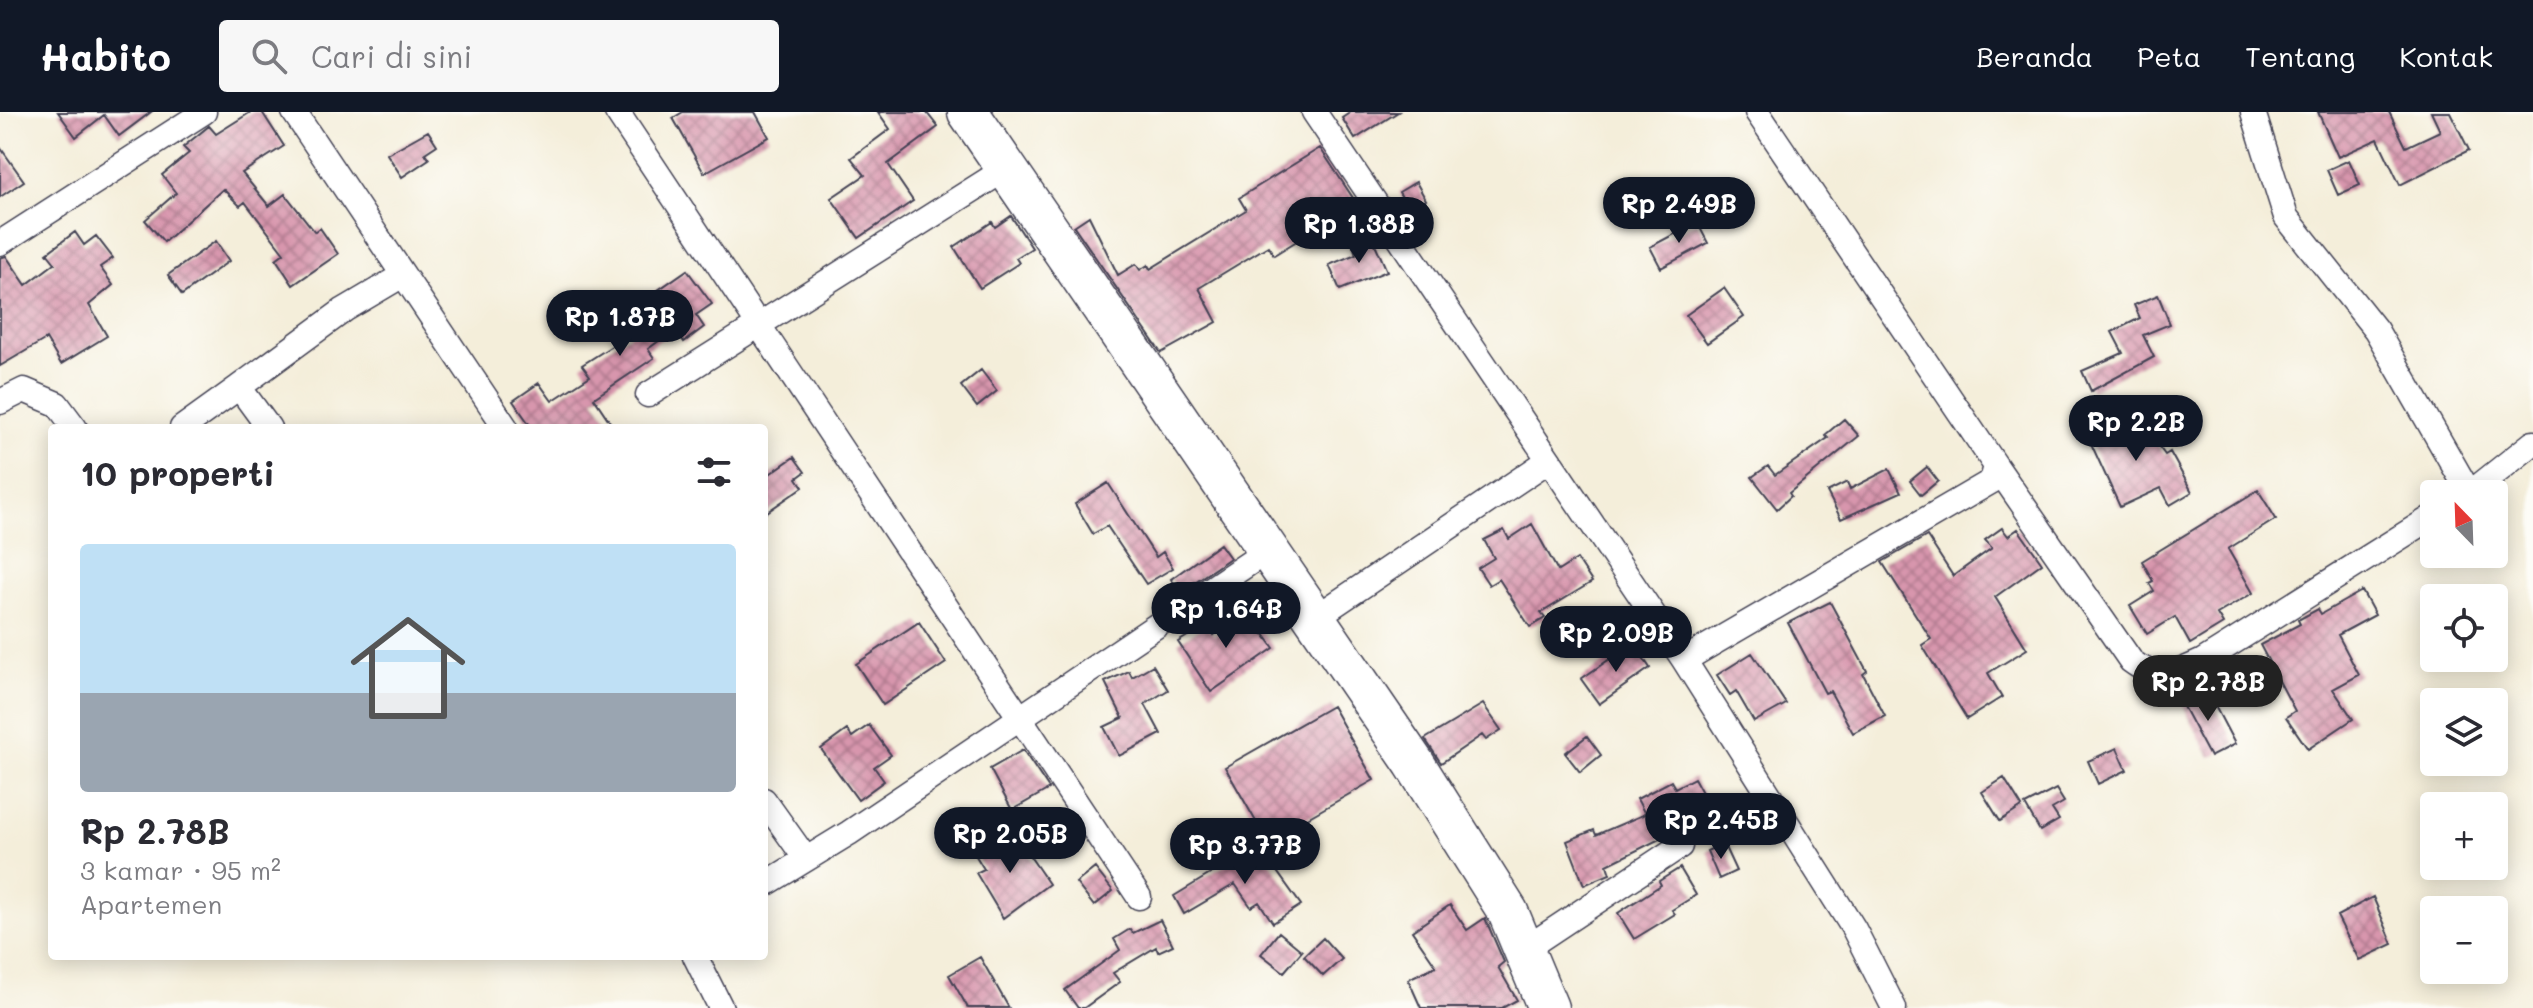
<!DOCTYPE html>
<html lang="id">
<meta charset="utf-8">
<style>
:root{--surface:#fff;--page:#f7f7f7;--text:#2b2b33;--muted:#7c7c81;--accent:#111827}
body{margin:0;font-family:Mali,sans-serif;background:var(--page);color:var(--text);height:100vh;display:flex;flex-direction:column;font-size:30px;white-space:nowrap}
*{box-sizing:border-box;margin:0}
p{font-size:26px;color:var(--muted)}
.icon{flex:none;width:44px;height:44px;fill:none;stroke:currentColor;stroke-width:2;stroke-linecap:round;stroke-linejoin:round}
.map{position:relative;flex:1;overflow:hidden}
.details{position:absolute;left:48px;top:312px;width:720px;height:536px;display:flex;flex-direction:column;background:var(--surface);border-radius:8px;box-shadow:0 4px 20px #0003}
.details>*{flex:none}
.needle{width:52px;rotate:337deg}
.buttons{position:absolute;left:2420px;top:368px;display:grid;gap:16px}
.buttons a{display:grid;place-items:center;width:88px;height:88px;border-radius:8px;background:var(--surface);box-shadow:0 4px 20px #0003;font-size:40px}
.price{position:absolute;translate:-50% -68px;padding:0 18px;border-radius:28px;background:var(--accent);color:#fff;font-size:26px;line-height:52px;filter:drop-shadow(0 2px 4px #0008)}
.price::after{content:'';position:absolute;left:50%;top:48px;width:24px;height:18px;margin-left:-12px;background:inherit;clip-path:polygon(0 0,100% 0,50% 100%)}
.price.on{background:#222;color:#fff}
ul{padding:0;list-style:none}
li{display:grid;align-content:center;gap:16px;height:424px;padding:0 32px}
li span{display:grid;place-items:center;height:248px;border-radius:8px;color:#555}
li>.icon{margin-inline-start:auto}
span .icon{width:144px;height:144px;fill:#fffc;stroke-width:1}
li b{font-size:34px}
h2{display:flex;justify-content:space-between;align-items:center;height:96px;padding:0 32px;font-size:34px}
header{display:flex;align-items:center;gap:48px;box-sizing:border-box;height:112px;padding:0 40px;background:var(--accent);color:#fff}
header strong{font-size:38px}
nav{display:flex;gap:44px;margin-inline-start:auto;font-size:28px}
.search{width:560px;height:72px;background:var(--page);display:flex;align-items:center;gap:20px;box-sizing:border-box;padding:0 28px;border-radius:8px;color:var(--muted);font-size:30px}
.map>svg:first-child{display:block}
.building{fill:url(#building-cross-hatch)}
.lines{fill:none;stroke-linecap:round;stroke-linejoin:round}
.minor-casing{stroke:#424153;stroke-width:27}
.trunk-casing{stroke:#424153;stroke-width:43}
.minor{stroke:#fff;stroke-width:24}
.trunk{stroke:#fff;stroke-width:40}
</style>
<header>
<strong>Habito</strong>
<div class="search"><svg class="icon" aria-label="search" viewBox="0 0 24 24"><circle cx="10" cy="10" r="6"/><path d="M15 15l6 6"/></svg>Cari di sini</div>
<nav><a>Beranda</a><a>Peta</a><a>Tentang</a><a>Kontak</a></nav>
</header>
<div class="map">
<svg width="2533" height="896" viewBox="0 0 2533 896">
<defs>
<pattern id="building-cross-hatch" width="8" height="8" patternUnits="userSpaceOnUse" patternTransform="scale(2)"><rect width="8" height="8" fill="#d896ad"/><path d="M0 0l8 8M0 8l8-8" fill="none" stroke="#af7a8e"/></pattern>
</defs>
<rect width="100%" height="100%" fill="#fdfcf7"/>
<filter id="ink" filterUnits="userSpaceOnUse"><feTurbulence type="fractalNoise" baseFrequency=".0125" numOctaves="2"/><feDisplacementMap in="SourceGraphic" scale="16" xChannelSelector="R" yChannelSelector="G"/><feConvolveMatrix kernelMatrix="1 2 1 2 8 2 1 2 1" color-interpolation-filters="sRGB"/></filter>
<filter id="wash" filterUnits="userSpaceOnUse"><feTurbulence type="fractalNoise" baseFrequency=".006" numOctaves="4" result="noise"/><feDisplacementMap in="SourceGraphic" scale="32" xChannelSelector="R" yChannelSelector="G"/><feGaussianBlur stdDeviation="1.8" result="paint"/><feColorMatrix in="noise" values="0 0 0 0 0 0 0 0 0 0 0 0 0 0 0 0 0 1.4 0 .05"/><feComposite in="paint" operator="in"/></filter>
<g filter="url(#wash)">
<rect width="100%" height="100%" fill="#f4eeda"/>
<g id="blocks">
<path class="building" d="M58,0H151L119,24L104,3L76,25Z
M251,0H262L284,34L242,61L269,94L285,82L315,120L320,116L338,142L293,173L276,147L284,141L245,90L240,94L223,77L164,130L145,108L176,81L162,63L189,41L183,35L209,14L216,22Z
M683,0H755L769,25L704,61L673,6Z
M878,0H926L938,15L888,52L913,89L859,126L831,86L865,63L851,46L890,17Z
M1351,0H1398L1355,27L1342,6Z
M2318,0H2389L2406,35L2440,19L2431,0H2450L2469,38L2400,73L2378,27L2338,45Z
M428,19L437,33L425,41L429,47L402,65L387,42Z
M0,35L24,69L0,85Z
M1320,36L1357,92L1274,143L1268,134L1199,176L1217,210L1161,241L1074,114L1089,104L1118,163L1136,152L1140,158L1148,153L1150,157L1246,98L1239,86Z
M2349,48L2360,73L2338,83L2327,58Z
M1416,70L1426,88L1409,98L1399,80Z
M1011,104L1032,136L1016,146L1019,151L980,176L954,135L992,110L995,115Z
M1697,110L1708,131L1661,156L1650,135Z
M75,120L84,133L96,124L113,146L100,155L113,173L89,193L107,224L61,252L46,227L0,254V146L6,144L26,173L55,151L47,141Z
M1372,125L1387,159L1340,178L1329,153L1356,142L1353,134Z
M216,129L229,149L182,183L168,163Z
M687,158L712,192L696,203L704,215L684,230L675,217L648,237L654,246L594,286L614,316H532L513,289L539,271L552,289L590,264L582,253L640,216L628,199Z
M1724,176L1744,205L1707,231L1686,203Z
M2158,183L2170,212L2143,223L2154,245L2091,279L2082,259L2123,241L2112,220L2140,206L2134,193Z
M981,258L997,279L977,295L961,274Z
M2132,299L2147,326L2151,324L2165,343L2170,340L2192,380L2170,393L2161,376L2120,395L2088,325Z
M1844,307L1859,324L1789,381L1791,384L1777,397L1752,365L1768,354L1775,363L1828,326L1825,323Z
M794,345L805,360L797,366L803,375L764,402V366Z
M1927,355L1938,369L1921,383L1910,369Z
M1889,357L1901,380L1841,407L1827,380L1847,370L1850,377Z
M1108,371L1156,445L1163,440L1173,456L1146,472L1107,414L1093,422L1075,392Z
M2258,378L2276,407L2228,437L2253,481L2217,502L2223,512L2190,532L2175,505L2147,522L2130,494L2154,479L2149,471L2153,469L2142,449Z
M1532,412L1558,459L1577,447L1592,470L1541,501L1545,506L1530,515L1499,467L1489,473L1478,456L1494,446L1484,428L1504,418L1509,427Z
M2002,416L2008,424L2018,417L2042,451L1995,485L2027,537L1988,561L2002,585L1967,607L1922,533L1931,527L1882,450L1927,424L1953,464L1992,436L1985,428Z
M1220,432L1230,446L1180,480L1171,467Z
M2362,479L2375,503L2338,523L2359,563L2333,577L2353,607L2308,637L2286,605L2295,599L2260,533L2300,512L2298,508L2318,497L2321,502Z
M1830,490L1867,559L1863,562L1885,604L1853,621L1830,579L1825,581L1788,511Z
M1247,499L1274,536L1211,580L1178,530L1207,512L1214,523Z
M919,510L946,551L883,593L856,552Z
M1633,531L1650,556L1599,592L1581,567Z
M1752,541L1786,592L1754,610L1736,579L1730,583L1717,563Z
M1153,553L1168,578L1145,592L1161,622L1119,644L1104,615L1123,606L1105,570L1129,559L1132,565Z
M2206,577L2235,632L2210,645L2180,589Z
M1483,592L1501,618L1486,628L1482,623L1441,651L1425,627Z
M1332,594L1374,668L1267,729L1225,655Z
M869,613L891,643L874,655L884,669L858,688L821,637L847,618L852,625Z
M1587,624L1601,643L1580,660L1565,641Z
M2117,636L2127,658L2098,672L2088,649Z
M1023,638L1049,677L1012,698L990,657Z
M1694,666L1710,695L1690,706L1692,711L1607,753L1610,762L1584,773L1567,729L1594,718L1596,723L1645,702L1637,687L1671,669L1675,676Z
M2004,666L2022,695L2000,709L1982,680Z
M2056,677L2064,690L2052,697L2059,708L2040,719L2025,693Z
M1014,721L1049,772L1003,806L976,761L984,757L976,744Z
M1723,731L1736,759L1719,767L1707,739Z
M1258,733L1301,793L1273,811L1259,790L1251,795L1235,772L1184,802L1174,784Z
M1095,756L1113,779L1094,794L1076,771Z
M1680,756L1696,783L1672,798L1675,802L1634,827L1618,801L1661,773L1659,769Z
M2373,785L2393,832L2359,848L2337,804Z
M1450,793L1467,818L1485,806L1504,850L1498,855L1517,888L1502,896H1421L1408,867L1436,854L1412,819Z
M1160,808L1173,833L1158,840L1156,835L1113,861L1120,870L1084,896H1078L1065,878L1120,838L1114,827L1130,817L1133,821Z
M1279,820L1302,839L1284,860L1261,842Z
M1323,826L1342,847L1323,864L1304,844Z
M980,845L1009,896H968L949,863Z"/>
</g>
</g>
<g filter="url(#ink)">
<use href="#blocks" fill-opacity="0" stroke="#424153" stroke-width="2"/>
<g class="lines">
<g class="minor-casing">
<path id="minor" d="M294,0L506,316
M617,0L1139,785
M1314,0L1684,548L1854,817L1894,896
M2253,0L2286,105L2376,218L2470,382
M0,131L204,0
M239,275L344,198L403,163
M648,283L1007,56
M0,290L24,278L57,292L75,316
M182,316L239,275L269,316
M1996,354L2131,549C2159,570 2173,563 2203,549L2434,404
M2469,382L2533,331
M1315,506L1549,348
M1684,548L1992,369L1996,354L1757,0
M764,688L806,747
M764,773L849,721L1270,437
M1525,837L1680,734
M695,844L721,896"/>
</g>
<g class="trunk-casing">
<path id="trunk" d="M968,0L1414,651L1508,800L1548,896"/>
</g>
<use href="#minor" class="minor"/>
<use href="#trunk" class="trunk"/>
</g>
</g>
</svg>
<div class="buttons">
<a><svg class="needle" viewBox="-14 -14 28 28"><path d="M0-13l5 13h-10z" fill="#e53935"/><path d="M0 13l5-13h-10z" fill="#7c7c81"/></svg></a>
<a><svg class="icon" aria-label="locate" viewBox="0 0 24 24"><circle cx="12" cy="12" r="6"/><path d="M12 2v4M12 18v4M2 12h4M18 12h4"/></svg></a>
<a><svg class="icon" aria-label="layers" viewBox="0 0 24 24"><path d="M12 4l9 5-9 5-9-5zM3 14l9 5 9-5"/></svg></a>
<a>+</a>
<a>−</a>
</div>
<b class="price" style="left:1679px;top:133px">Rp 2.49B</b>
<b class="price" style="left:1359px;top:153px">Rp 1.38B</b>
<b class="price" style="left:620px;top:246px">Rp 1.87B</b>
<b class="price" style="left:2136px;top:351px">Rp 2.2B</b>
<b class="price" style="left:1226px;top:538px">Rp 1.64B</b>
<b class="price" style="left:1616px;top:562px">Rp 2.09B</b>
<b class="price on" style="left:2208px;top:611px">Rp 2.78B</b>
<b class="price" style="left:1721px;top:749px">Rp 2.45B</b>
<b class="price" style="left:1010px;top:763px">Rp 2.05B</b>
<b class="price" style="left:1245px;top:774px">Rp 3.77B</b>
<section class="details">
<h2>10 properti<svg class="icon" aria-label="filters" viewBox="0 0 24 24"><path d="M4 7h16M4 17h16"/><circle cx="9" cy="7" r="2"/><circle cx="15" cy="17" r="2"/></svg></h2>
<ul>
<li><span style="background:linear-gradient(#bfe0f5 60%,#9aa5b1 0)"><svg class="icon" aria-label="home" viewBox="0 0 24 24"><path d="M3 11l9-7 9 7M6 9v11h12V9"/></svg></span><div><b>Rp 2.78B</b><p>3 kamar · 95 m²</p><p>Apartemen</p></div></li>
</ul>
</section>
</div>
